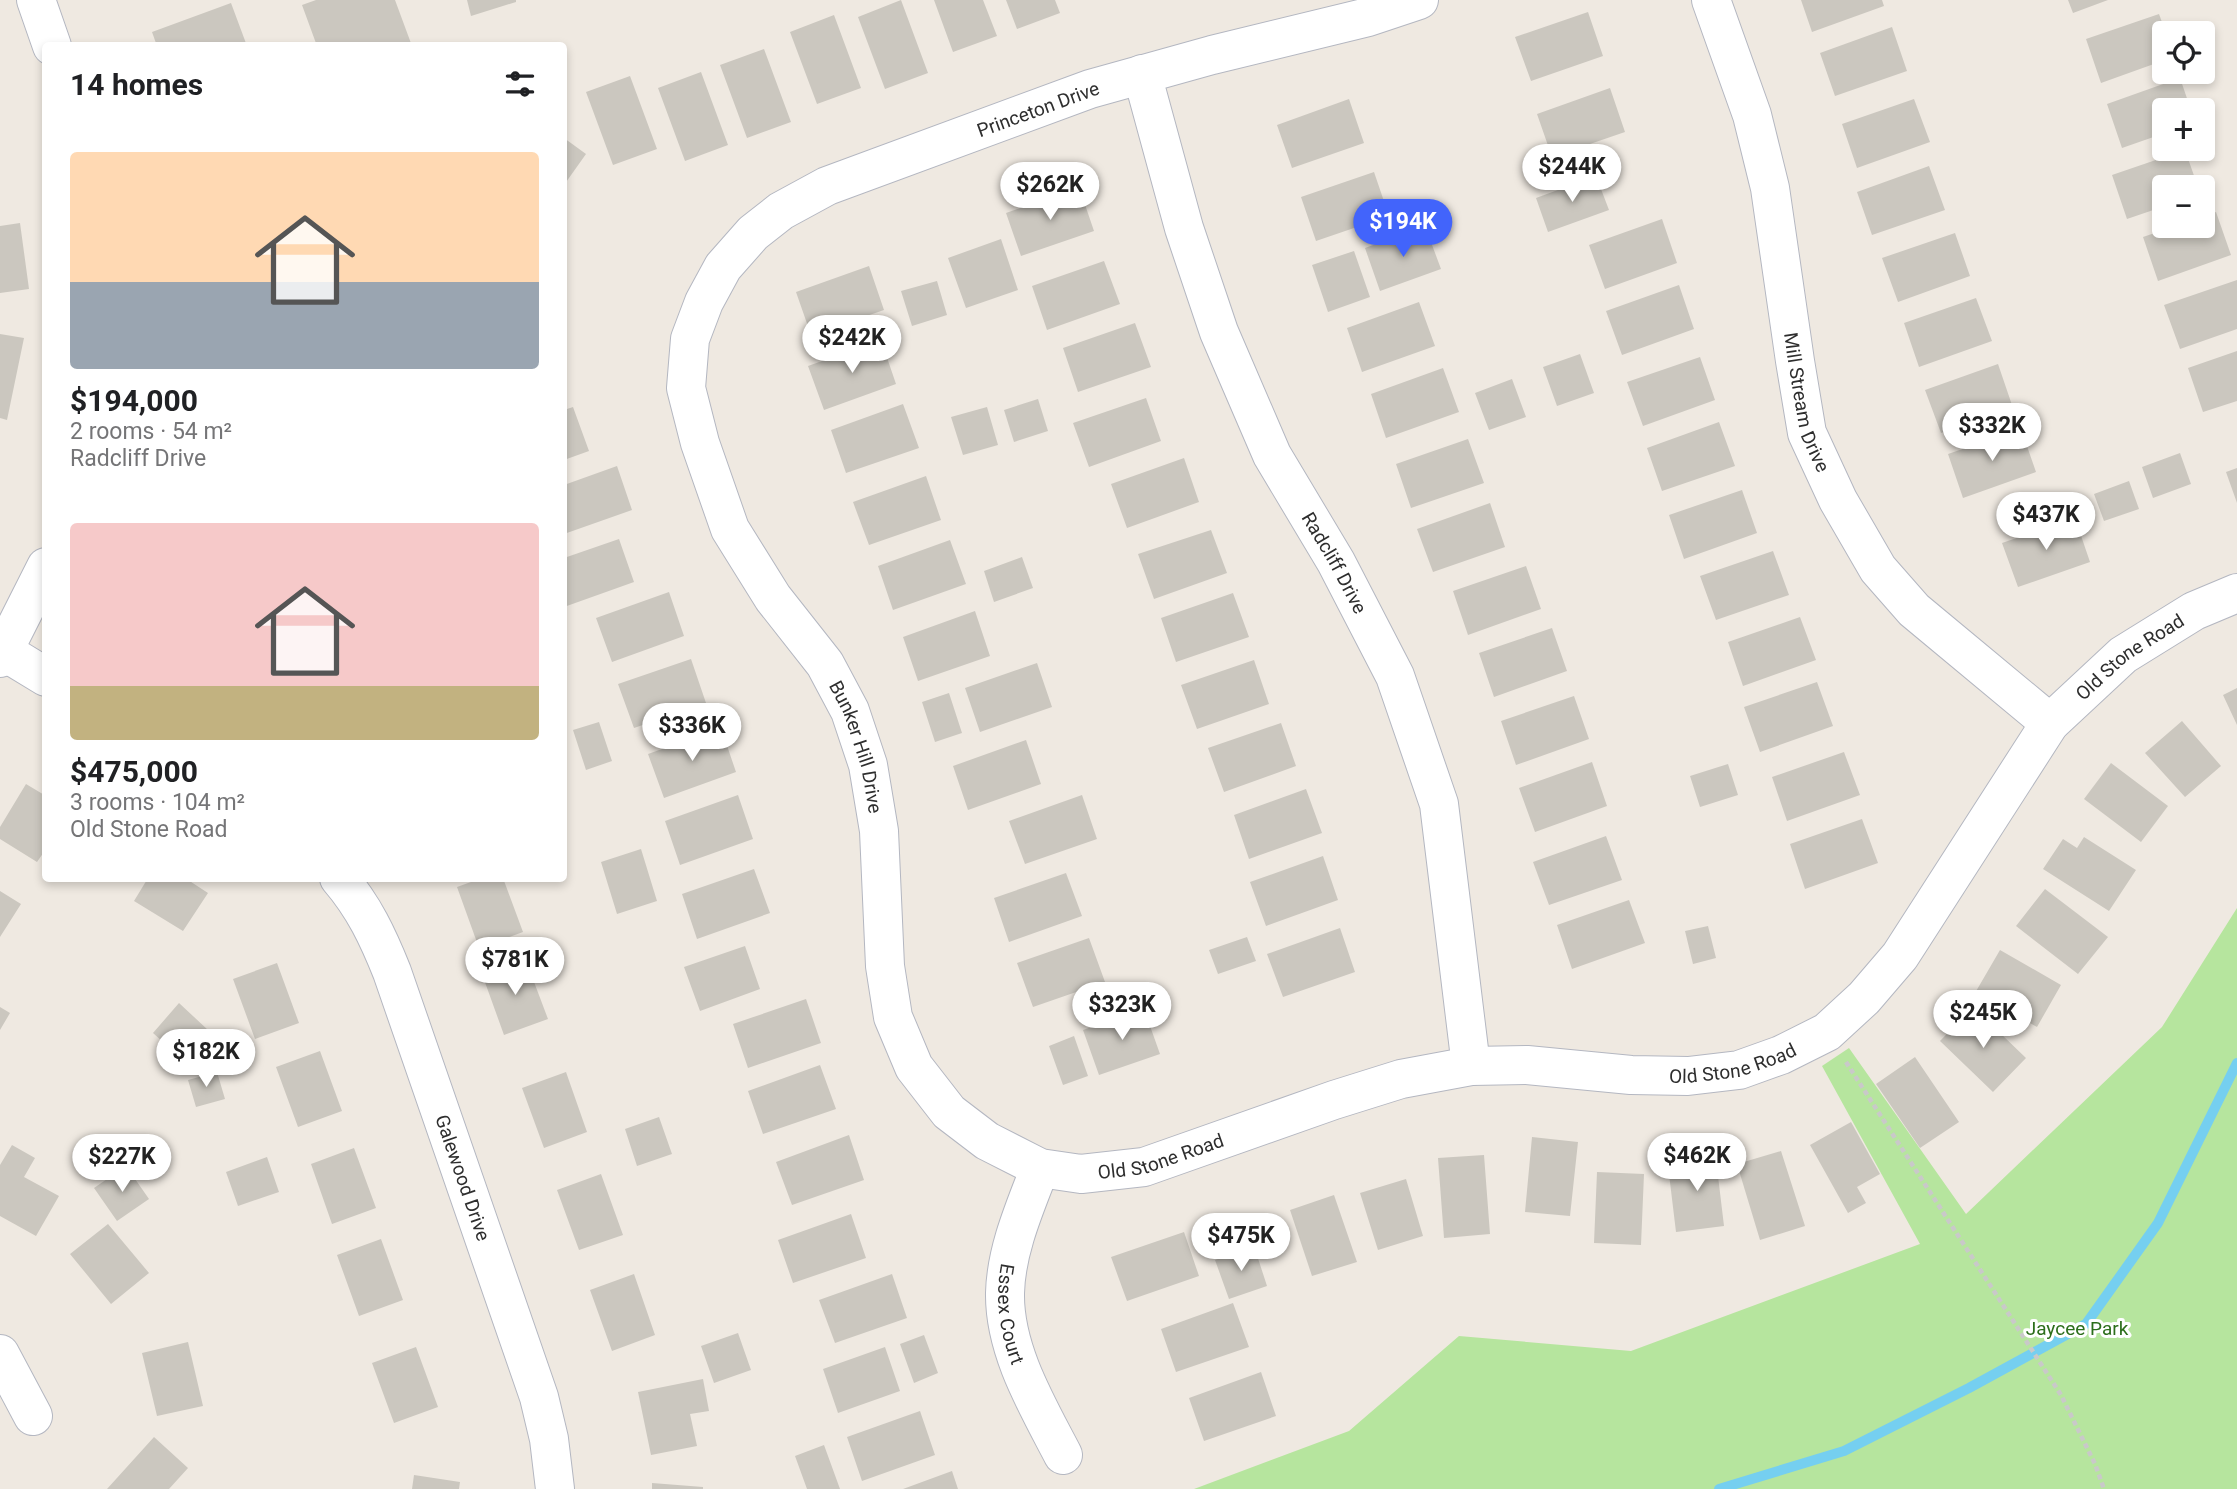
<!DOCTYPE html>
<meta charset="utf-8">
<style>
:root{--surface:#fff;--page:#f6f6f6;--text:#202124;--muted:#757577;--accent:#4264fb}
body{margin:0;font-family:Roboto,sans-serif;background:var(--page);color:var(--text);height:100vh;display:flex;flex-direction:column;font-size:26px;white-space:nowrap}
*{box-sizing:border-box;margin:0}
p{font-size:23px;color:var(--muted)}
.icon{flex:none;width:38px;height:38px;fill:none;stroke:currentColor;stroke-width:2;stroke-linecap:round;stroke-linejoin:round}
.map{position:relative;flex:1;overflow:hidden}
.drawer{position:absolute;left:42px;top:42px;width:525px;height:840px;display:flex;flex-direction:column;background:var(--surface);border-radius:7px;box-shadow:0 4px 10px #0003}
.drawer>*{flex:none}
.fabs{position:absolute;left:2152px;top:21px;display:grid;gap:14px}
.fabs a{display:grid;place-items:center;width:63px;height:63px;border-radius:7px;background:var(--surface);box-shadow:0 4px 10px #0003;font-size:35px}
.price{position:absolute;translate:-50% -60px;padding:0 16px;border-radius:24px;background:#fff;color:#222;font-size:23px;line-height:46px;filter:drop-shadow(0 2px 4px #0008)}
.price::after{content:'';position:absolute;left:50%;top:42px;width:21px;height:16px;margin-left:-10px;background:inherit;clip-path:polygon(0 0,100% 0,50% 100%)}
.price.on{background:var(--accent);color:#fff}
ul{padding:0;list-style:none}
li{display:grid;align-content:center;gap:14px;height:371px;padding:0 28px}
li span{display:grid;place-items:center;height:217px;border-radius:7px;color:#555}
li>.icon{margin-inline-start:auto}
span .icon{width:126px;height:126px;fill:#fffc;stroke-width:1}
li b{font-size:30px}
h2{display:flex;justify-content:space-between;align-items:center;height:84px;padding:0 28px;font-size:30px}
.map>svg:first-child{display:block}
.green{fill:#b6e59e}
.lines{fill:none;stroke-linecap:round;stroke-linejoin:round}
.stream{stroke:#75cff0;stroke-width:10}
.building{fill:#cbc7bf}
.minor-casing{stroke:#b4b7c1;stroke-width:40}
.path{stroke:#c9c9c9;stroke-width:4.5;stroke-dasharray:5 3.5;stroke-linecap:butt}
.minor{stroke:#fff;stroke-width:38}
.labels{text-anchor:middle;stroke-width:6;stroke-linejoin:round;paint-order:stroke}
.street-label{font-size:19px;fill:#2e2e2e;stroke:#fff}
.park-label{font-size:19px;fill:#2c6e1b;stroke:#fff}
</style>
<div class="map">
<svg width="2237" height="1489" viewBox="0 0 2237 1489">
<rect width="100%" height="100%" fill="#efe9e1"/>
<path class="green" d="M2237,908V1489H1194L1349,1431L1459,1336L1631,1351L1920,1244L1822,1066L1849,1048L1966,1214L2162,1027Z"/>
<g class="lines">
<path class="stream" d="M1719,1489L1844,1451L1969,1388L2086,1324L2158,1223L2237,1063"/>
</g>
<path class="building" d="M316,0H395L412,46H317L302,5Z
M467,0H516V2L471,16Z
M901,0L928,73L885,89L858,17Z
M934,0H983L997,36L953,52Z
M1006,0H1055L1060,13L1017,29Z
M1801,0H1882L1884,6L1812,32Z
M2068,0H2108L2073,13Z
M231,3L247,46H157L152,32Z
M1588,12L1603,56L1531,81L1515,37Z
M2159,14L2166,33L2165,60L2101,83L2086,39Z
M834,15L861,88L817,104L790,32Z
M1892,27L1907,71L1835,96L1820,53Z
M764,49L791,122L747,138L720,65Z
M701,72L728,145L685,161L658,88Z
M630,76L657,149L613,165L586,92Z
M2180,78L2191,110H2165V133L2122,148L2107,104Z
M1610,88L1625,132L1552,157L1537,114Z
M1349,99L1364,143L1292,168L1277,125Z
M1914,99L1930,142L1857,168L1842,124Z
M564,138L586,154L564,185Z
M2185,150L2198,187H2165V206L2127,219L2112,175Z
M1929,166L1945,210L1872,235L1857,192Z
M1374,172L1389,216L1316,241L1301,197Z
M1596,176L1609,210L1548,232L1536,198Z
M1079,187L1094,231L1021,256L1006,213Z
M2216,212L2231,255L2158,281L2143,237L2175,226H2203V216Z
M1662,219L1677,263L1605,289L1589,245Z
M20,223L29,289L0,293V226Z
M1425,226L1441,269L1380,291L1365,248Z
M1955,233L1970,276L1898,302L1882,258Z
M1001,239L1018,290L966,308L948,258Z
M1354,251L1370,297L1328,312L1312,265Z
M1104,261L1120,304L1047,330L1032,286Z
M869,266L884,310L811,335L796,292Z
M2237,280V329L2180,349L2164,305Z
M937,281L947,315L912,326L901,291Z
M1679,285L1694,329L1622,355L1606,311Z
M1976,298L1992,341L1919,367L1904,323Z
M1419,302L1435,346L1362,372L1347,328Z
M1135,323L1151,367L1078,392L1063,348Z
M0,334L24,338L7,420L0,418Z
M881,340L896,384L824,410L808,366Z
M2237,351V401L2203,412L2188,368Z
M1580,354L1594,393L1557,406L1543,367Z
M1700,357L1715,400L1643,426L1627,382Z
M1998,364L2013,408L1941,433L1925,390Z
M1443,368L1459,412L1386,438L1371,394Z
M1512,379L1526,417L1489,430L1475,393Z
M1146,398L1161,441L1089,467L1073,423Z
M1038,399L1048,431L1014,442L1004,410Z
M903,404L919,448L846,473L831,430Z
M573,407L589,451L564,460V410Z
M987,407L998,445L963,455L951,417Z
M1719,422L1735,466L1662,491L1647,448Z
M2021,429L2036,472L1963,498L1948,454Z
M1468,439L1484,483L1411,508L1396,464Z
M2180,453L2191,484L2153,498L2142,467Z
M1184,458L1199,502L1127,528L1111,484Z
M617,466L632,510L564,534V485Z
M2237,468V503L2226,472Z
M926,476L941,520L869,545L853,502Z
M2129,481L2139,509L2104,521L2094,494Z
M1742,490L1757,533L1684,559L1669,515Z
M1490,503L1505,547L1433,572L1417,529Z
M2075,518L2090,562L2018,587L2002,543Z
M1211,530L1227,573L1154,599L1138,554Z
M619,539L634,582L564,607V558Z
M950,540L966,584L893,610L878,566Z
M1773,551L1789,595L1716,620L1700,576Z
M1022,557L1033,588L994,602L984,571Z
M1526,566L1541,609L1468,635L1453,591Z
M669,592L684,636L612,662L596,618Z
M1233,593L1249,637L1176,662L1161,618Z
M975,611L990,656L918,681L903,637Z
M1800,617L1816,660L1743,686L1728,642Z
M1552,628L1567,671L1494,697L1479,653Z
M691,659L706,703L634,728L618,684Z
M1254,660L1269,704L1197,729L1181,685Z
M1037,663L1052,707L980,732L965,688Z
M1817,682L1833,726L1760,752L1744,707Z
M2237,688V725L2223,695Z
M949,693L962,733L935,742L922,702Z
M1574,696L1589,739L1516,765L1501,721Z
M2182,721L2221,766L2185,797L2145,753Z
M599,722L612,761L586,770L573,730Z
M1281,723L1296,766L1224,792L1208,748Z
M721,728L736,772L664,798L648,754Z
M1026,740L1041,784L968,810L953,766Z
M1844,752L1860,795L1787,821L1772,777Z
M1592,762L1607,806L1535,832L1519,788Z
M2111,763L2168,806L2141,842L2084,799Z
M1728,764L1738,795L1700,807L1690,776Z
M26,784L46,796V849L37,862L0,839V827Z
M1306,789L1322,833L1249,859L1234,815Z
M738,795L753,839L680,865L665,821Z
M1082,795L1097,839L1025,864L1009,821Z
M1862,819L1878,863L1805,889L1790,844Z
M1606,836L1622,880L1549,905L1533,862Z
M2084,837L2136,870L2109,911L2043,869L2063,839L2077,848Z
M641,849L657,901L617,914L601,862Z
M1323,856L1338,900L1266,926L1250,882Z
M754,869L770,913L697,939L682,894Z
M1066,873L1082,916L1009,942L994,898Z
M148,878H185L208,893L183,931L134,901Z
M482,878H503L523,932L479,948L457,887Z
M2045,889L2108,937L2078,974L2016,926Z
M0,891L21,904L0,937Z
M1629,900L1645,943L1572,969L1557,925Z
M1708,926L1716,958L1693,964L1685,931Z
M1340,928L1355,972L1283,997L1267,954Z
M1247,937L1256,961L1218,974L1209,950Z
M1089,938L1105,982L1033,1007L1017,963Z
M745,946L760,989L700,1011L684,967Z
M2000,950L2061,985L2037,1027L1975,993Z
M525,958L548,1019L504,1035L482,974Z
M277,963L299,1023L255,1039L233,979Z
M806,999L821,1043L748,1068L733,1024Z
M179,1003L208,1030L182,1059L153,1033Z
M0,1007L10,1013L0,1030Z
M1973,1007L2026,1058L1993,1092L1940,1041Z
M1144,1009L1160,1054L1099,1075L1083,1030Z
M1074,1036L1088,1076L1063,1085L1049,1046Z
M320,1051L342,1111L298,1127L276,1067Z
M1915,1057L1959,1122L1920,1148L1876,1084Z
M820,1065L836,1109L763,1134L748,1091Z
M217,1072L225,1099L196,1107L188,1080Z
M566,1072L587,1132L544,1148L522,1088Z
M659,1117L672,1154L637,1166L625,1129Z
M1851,1122L1880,1174L1857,1187L1866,1203L1848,1213L1810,1145Z
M849,1135L864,1180L792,1205L776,1162Z
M1532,1137L1578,1142L1570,1216L1525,1212Z
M12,1145L35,1158L24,1177L59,1196L36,1236L0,1216V1165Z
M354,1148L376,1208L332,1224L311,1164Z
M1715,1151L1724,1226L1676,1232L1669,1174L1684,1172L1681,1154Z
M1781,1151L1805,1226L1760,1240L1737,1164Z
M1484,1155L1490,1234L1444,1238L1438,1158Z
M267,1157L279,1192L238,1206L226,1172Z
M126,1166L149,1199L117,1221L94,1188Z
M1597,1172L1644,1174L1641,1245L1594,1243Z
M601,1174L623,1235L579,1250L557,1190Z
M1406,1179L1423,1236L1378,1250L1360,1193Z
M1334,1195L1357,1262L1312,1276L1290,1210Z
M851,1214L866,1258L793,1283L778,1240Z
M108,1224L149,1273L111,1304L70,1254Z
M1184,1232L1199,1276L1127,1301L1111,1257Z
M381,1239L403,1300L359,1316L337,1255Z
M1254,1246L1267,1286L1229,1299L1215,1260Z
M634,1274L655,1335L612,1351L590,1290Z
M892,1274L907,1318L835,1343L819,1300Z
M1233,1303L1249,1347L1176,1372L1161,1329Z
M738,1333L751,1370L714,1383L701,1346Z
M924,1335L938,1373L914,1383L900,1344Z
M188,1342L203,1406L157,1416L142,1353Z
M416,1347L438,1407L394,1423L372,1363Z
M885,1347L900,1391L838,1413L823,1369Z
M1261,1372L1276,1416L1204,1441L1189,1398Z
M703,1379L709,1411L690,1414L697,1446L651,1455L638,1392Z
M920,1411L935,1455L862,1481L847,1437Z
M154,1437L188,1468L169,1489H107Z
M824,1445L840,1489H807L795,1456Z
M952,1471L958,1489H903Z
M414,1475L460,1482L459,1489H412Z
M652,1483L703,1487V1489H652Z"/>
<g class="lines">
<g class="minor-casing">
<g id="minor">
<path d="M36,0L52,46"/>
<path id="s1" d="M1419,0L1368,17L1212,55L1090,89L827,186L781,211L753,233L723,267L704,302L690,339L686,388L700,443L730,529L773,598L825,664L850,711L868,765L879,831L885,966L893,1017L914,1067L949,1112L987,1141L1040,1168L1081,1174L1144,1167L1334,1100L1401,1079L1471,1066L1527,1065L1631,1075L1688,1076L1739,1070L1781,1055L1827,1032L1864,998L1900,956L2050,723L2123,655L2194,611L2237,593"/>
<path id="s2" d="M1711,0L1752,115L1770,188L1795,361L1807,433L1838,500L1878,569L1914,610L2050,723"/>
<path id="s3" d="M1142,74L1184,228L1219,332L1272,455L1336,562L1395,676L1439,804L1471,1066"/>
<path d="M0,649L46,677"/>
<path d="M0,658L46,567"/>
<path id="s4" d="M339,878C364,907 378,937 392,972L539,1397L549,1439L555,1489"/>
<path id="s5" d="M1040,1168C1025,1207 1006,1250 1005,1293C1004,1350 1037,1405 1063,1455"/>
<path d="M0,1354L33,1416"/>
</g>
</g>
<path class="path" d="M1846,1062L2061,1395L2095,1464L2104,1489"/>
<use href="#minor" class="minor"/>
</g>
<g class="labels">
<g class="street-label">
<text transform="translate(1038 109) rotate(-20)" y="7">Princeton Drive</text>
<text dy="7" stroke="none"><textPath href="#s2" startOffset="415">Mill Stream Drive</textPath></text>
<text dy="7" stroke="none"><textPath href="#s3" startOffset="528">Radcliff Drive</textPath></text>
<text dy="7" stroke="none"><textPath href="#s1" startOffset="3078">Old Stone Road</textPath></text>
<text dy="7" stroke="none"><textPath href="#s1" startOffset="1286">Bunker Hill Drive</textPath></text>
<text dy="7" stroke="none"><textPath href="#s1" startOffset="2490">Old Stone Road</textPath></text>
<text dy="7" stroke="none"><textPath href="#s1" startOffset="1902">Old Stone Road</textPath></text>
<text dy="7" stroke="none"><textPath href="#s4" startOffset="326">Galewood Drive</textPath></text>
<text dy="7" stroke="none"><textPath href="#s5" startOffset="152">Essex Court</textPath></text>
</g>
<g class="park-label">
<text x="2077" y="1335">Jaycee Park</text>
</g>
</g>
</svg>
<div class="fabs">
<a><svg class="icon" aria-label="locate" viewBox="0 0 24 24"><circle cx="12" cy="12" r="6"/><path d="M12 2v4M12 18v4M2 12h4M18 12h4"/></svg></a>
<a>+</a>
<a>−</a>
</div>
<b class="price" style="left:1572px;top:204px">$244K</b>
<b class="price" style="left:1050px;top:222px">$262K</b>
<b class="price on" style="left:1403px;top:259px">$194K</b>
<b class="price" style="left:852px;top:375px">$242K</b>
<b class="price" style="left:1992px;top:463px">$332K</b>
<b class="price" style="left:2046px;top:552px">$437K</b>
<b class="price" style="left:692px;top:763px">$336K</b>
<b class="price" style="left:515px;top:997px">$781K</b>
<b class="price" style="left:1122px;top:1042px">$323K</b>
<b class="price" style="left:1983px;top:1050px">$245K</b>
<b class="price" style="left:206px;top:1089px">$182K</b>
<b class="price" style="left:1697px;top:1193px">$462K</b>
<b class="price" style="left:122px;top:1194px">$227K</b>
<b class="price" style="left:1241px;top:1273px">$475K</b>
<section class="drawer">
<h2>14 homes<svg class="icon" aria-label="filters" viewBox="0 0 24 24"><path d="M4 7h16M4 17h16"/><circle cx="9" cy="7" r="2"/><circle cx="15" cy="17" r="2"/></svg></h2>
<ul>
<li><span style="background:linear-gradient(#ffd9b3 60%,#9aa5b1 0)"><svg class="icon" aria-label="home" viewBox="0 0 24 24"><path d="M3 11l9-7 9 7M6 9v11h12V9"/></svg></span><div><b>$194,000</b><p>2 rooms · 54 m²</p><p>Radcliff Drive</p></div></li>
<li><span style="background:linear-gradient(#f6c9c9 75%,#c2b280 0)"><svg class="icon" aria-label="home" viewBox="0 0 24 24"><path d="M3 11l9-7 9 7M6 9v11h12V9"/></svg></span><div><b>$475,000</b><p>3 rooms · 104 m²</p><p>Old Stone Road</p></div></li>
</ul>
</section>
</div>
